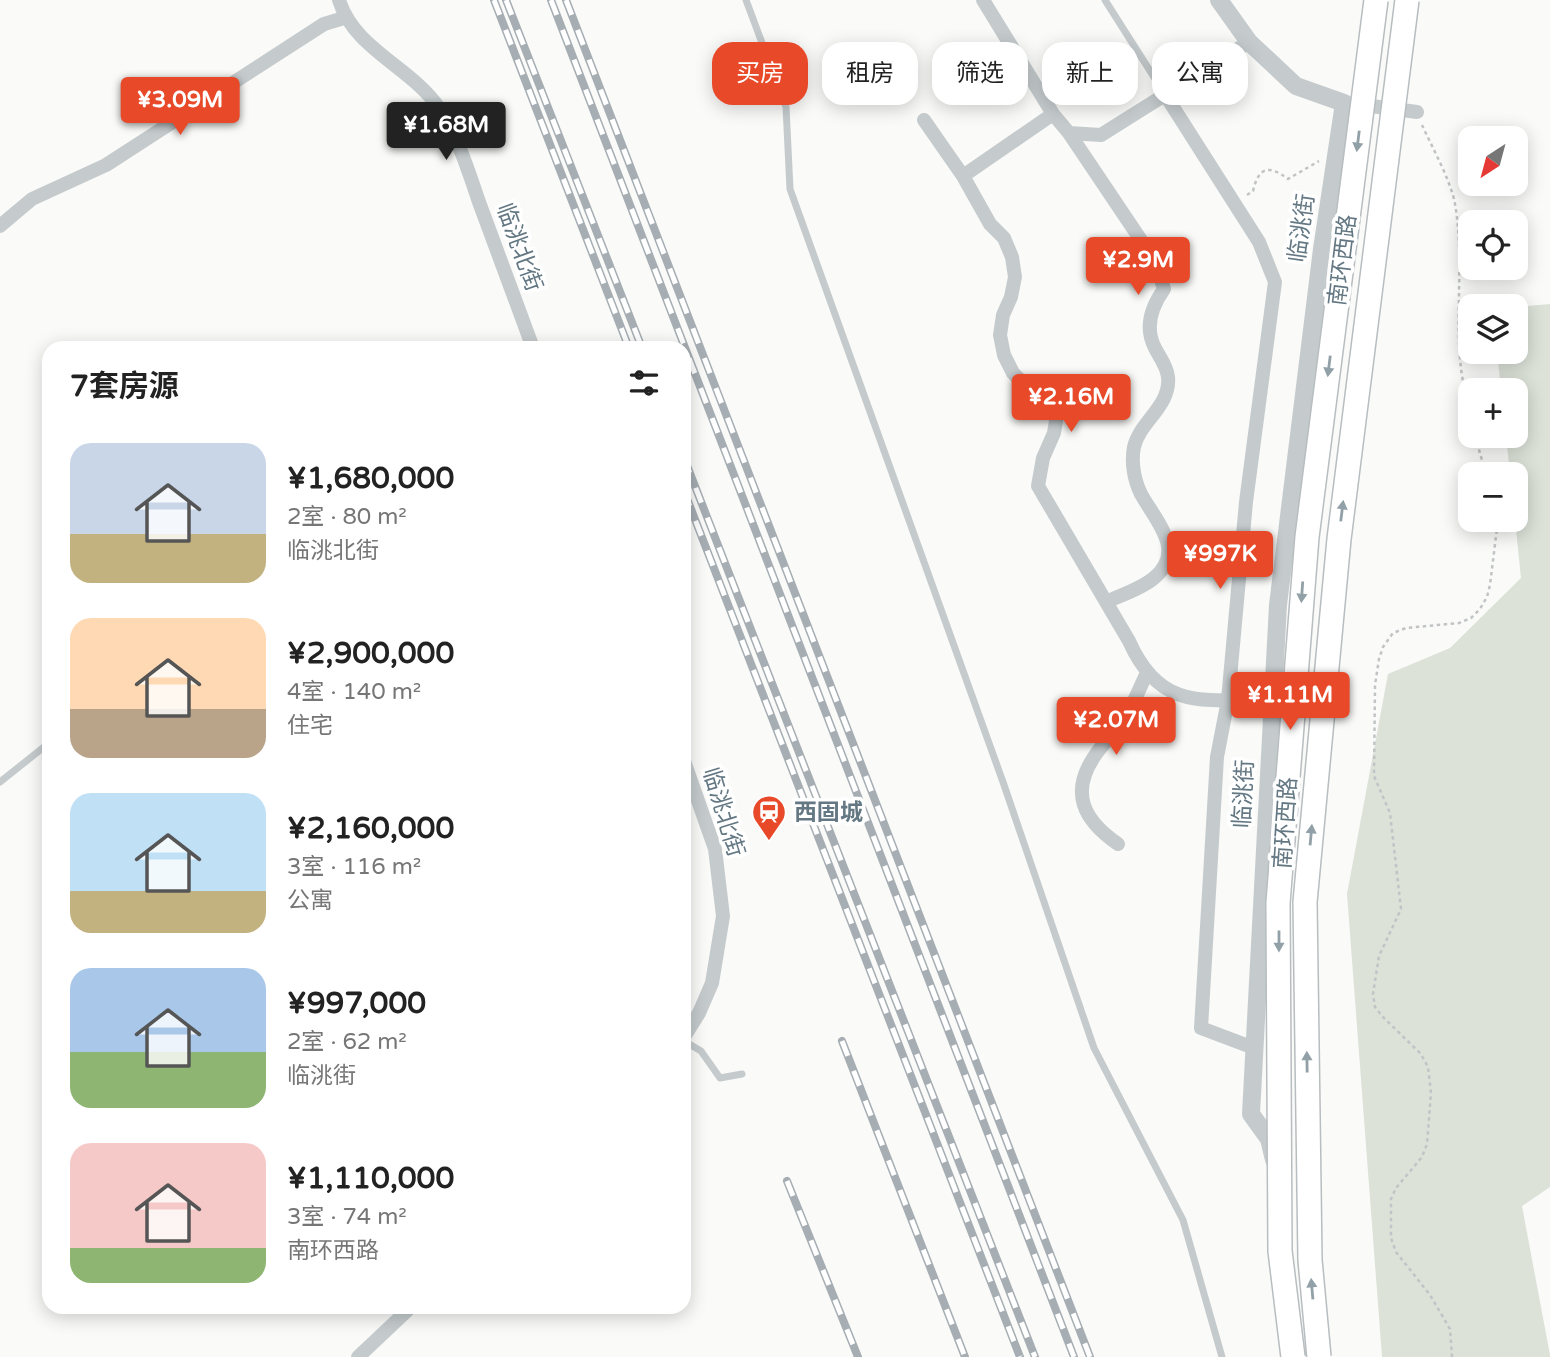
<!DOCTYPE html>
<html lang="zh">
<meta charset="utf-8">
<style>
:root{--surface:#fff;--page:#f6f6f6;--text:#222;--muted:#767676;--accent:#e84929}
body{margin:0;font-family:"Varela Round","Noto Sans SC",sans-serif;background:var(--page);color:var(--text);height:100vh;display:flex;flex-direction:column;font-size:26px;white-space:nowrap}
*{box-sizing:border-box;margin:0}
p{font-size:23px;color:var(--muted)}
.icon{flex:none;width:38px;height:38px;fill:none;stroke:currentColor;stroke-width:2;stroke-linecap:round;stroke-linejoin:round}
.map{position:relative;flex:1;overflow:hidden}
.side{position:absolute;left:42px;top:341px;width:649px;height:973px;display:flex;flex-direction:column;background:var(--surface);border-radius:21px;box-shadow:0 4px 18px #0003}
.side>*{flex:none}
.top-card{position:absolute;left:712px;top:42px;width:665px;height:63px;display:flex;gap:14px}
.needle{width:46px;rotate:216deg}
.controls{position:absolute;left:1458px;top:126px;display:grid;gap:14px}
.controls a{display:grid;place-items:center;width:70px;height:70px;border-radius:14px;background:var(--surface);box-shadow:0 4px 18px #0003;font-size:35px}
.price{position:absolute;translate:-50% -60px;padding:0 16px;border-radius:7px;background:var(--accent);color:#fff;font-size:23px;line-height:46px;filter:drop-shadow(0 2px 4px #0008)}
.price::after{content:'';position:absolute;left:50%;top:42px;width:21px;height:16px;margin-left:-10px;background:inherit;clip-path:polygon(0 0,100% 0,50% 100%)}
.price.selected{background:#222;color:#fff}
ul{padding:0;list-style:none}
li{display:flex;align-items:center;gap:21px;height:175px;padding:0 28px}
li span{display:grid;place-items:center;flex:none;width:196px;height:140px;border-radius:21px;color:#555}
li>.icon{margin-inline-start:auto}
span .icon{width:84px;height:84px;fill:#fffc;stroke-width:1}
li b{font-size:30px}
h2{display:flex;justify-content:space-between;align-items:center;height:84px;padding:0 28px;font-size:30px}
.chip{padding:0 24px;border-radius:21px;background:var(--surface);box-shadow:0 4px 18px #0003;font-size:24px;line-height:63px}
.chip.selected{background:var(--accent);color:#fff}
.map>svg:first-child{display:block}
.green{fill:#dce2d8}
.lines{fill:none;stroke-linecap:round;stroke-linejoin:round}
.path{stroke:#c1c4c6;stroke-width:2.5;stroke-dasharray:3.5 3.5;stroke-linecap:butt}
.service{stroke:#c5cbcd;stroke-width:7}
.minor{stroke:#c5cbcd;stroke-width:14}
.tertiary{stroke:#c5cbcd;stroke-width:18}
.rail-casing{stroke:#a6aeb3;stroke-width:8}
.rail{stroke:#fff;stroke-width:5;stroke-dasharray:16;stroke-linecap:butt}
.trunk-bridge-casing{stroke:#b8bdc0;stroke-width:26;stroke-linecap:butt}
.trunk-bridge{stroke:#fff;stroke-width:23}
.oneway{fill:#92a0a8}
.labels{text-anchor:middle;stroke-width:7;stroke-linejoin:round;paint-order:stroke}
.street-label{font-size:23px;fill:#647883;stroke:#fff}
.poi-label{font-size:23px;font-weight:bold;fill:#647883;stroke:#fff;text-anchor:start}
</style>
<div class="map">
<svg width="1550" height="1357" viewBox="0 0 1550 1357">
<rect width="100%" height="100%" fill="#fafaf8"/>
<path class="green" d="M1550,304V1187L1522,1206L1550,1355V1357H1382L1347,894L1388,674L1450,648L1521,578L1515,520L1516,474H1510L1506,436H1516V390H1501L1497,352H1516V307Z"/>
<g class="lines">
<path class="path" d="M1422,125C1432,147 1451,181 1455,204C1467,274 1448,341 1470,411
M1247,195L1253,191C1259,166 1269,165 1288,179L1319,161
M1475,436L1486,474
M1452,1357L1450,1329L1430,1295L1396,1252L1391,1238V1199L1396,1188L1422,1157L1427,1144L1431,1093L1428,1067L1421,1054L1383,1017L1375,1007L1373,994L1379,956L1401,909L1390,813L1374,776L1375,685L1379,659L1383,647L1393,633L1406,628L1459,623L1471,618L1480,609L1487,597L1490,585L1498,520"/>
<path class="service" d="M746,0L786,107L790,189L1003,782L1094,1048L1183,1220L1222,1357
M1105,0L1166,96
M0,782L49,743
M684,1041L701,1051L720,1078L742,1074"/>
<path class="minor" d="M339,0C354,49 411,67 439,108C458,137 468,170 479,202C497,251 515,299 533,348
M983,0L1053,114L1069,133L1155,261L1164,289C1152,306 1144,327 1155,348C1160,358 1167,366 1168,377C1171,406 1140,421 1134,447C1131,462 1134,480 1141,494C1155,520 1187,551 1154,578C1141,589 1121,595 1106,602
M1166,96L1259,242L1275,282L1246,502L1228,700L1217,757L1201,1028L1254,1048
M1356,104L1417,112
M924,120L963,176L990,224L1004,238L1012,257L1015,277L1011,297L1003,315L1000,335L1004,355L1013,373L1027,387L1038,391L1048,399L1054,409L1056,421L1054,433L1043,458L1038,486L1129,641C1161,713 1206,700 1273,698
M1069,133L1101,135L1249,42
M963,176L1053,114
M0,226L32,199L106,165L324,24L344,18
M684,761L715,849L723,916L712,983L699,1013L684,1037
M1118,844C1083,820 1069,792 1096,754C1105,741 1117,730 1126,716C1134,703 1140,687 1147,673
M358,1357L411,1307"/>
<path class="tertiary" d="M1219,0L1249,42L1296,86L1344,103L1322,249L1278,605L1251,1114L1269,1139L1274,1160"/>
<g class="rail-casing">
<path id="rail" d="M494,0L629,348
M506,0L642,348
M551,0L1074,1357
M566,0L1090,1357
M684,458L1035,1357
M684,491L1020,1357
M842,1041L965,1357
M787,1181L858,1357"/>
</g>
<use href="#rail" class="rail"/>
<g class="trunk-bridge-casing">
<path id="trunk-bridge" d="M1293,1357L1280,1251L1278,903L1307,537L1376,0
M1319,1357L1310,1260L1305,902L1339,539L1407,0"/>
</g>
<use href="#trunk-bridge" class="trunk-bridge"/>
</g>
<defs><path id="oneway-solid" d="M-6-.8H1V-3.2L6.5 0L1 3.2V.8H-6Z" transform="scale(1.75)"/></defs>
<g class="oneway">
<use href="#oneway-solid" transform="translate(1358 141) rotate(97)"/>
<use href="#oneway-solid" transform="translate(1329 366) rotate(97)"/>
<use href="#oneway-solid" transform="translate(1342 511) rotate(-83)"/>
<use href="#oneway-solid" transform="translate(1302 592) rotate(94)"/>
<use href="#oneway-solid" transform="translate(1311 835) rotate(-85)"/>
<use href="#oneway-solid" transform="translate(1279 941) rotate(90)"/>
<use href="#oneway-solid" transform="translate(1307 1062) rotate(-91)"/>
<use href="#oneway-solid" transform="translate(1312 1289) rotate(-95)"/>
</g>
<defs>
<g id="station-pin" transform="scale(1.75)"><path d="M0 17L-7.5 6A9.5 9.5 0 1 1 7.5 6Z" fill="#e84929" stroke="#fff"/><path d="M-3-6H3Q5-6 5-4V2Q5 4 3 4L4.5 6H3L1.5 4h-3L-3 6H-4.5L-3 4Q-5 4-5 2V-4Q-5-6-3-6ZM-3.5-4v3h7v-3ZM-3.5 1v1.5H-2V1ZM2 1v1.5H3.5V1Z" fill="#fff"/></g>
</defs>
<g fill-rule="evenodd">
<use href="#station-pin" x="769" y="812"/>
</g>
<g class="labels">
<g class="street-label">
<text transform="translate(1301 228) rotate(-82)" y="8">临洮街</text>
<text transform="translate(520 247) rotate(70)" y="8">临洮北街</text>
<text transform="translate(1342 260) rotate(-83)" y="8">南环西路</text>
<text transform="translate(1243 794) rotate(-87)" y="8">临洮街</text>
<text transform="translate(724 812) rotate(73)" y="8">临洮北街</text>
<text transform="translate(1285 823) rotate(-86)" y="8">南环西路</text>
</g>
<g class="poi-label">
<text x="794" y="820">西固城</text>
</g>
</g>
</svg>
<div class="controls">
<a><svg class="needle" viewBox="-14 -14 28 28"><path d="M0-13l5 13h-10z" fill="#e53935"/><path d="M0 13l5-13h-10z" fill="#767676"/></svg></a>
<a><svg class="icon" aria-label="locate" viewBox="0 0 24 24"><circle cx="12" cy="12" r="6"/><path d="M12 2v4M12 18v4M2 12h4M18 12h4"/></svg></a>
<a><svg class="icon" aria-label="layers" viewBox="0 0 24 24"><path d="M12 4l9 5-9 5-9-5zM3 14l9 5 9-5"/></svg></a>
<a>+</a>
<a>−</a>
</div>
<b class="price" style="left:180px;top:137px">¥3.09M</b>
<b class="price selected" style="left:446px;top:162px">¥1.68M</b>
<b class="price" style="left:1138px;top:297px">¥2.9M</b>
<b class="price" style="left:1071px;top:434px">¥2.16M</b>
<b class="price" style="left:1220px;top:591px">¥997K</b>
<b class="price" style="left:1290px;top:732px">¥1.11M</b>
<b class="price" style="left:1116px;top:757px">¥2.07M</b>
<div class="top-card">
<a class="chip selected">买房</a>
<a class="chip">租房</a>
<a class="chip">筛选</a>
<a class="chip">新上</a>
<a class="chip">公寓</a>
</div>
<section class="side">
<h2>7套房源<svg class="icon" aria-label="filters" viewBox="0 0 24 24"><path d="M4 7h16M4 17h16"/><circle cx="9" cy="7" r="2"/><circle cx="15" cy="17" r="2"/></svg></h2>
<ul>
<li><span style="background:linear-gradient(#c9d6e8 65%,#c2b280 0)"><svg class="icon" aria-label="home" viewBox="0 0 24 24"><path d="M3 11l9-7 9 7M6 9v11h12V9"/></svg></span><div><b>¥1,680,000</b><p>2室 · 80 m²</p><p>临洮北街</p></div></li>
<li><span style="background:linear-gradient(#ffd9b3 65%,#b9a48a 0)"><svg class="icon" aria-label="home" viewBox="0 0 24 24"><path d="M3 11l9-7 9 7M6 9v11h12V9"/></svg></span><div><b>¥2,900,000</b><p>4室 · 140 m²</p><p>住宅</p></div></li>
<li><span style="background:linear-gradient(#bfe0f5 70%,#c2b280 0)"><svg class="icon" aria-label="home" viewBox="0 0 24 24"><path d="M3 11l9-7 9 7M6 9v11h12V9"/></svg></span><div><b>¥2,160,000</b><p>3室 · 116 m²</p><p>公寓</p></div></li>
<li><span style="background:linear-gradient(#a9c7e8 60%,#8fb573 0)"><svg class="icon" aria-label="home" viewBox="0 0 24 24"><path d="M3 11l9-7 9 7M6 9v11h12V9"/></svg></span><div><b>¥997,000</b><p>2室 · 62 m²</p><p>临洮街</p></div></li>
<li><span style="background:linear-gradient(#f6c9c9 75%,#8fb573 0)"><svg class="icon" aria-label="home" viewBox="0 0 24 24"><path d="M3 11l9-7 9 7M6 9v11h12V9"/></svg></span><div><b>¥1,110,000</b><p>3室 · 74 m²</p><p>南环西路</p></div></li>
</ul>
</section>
</div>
